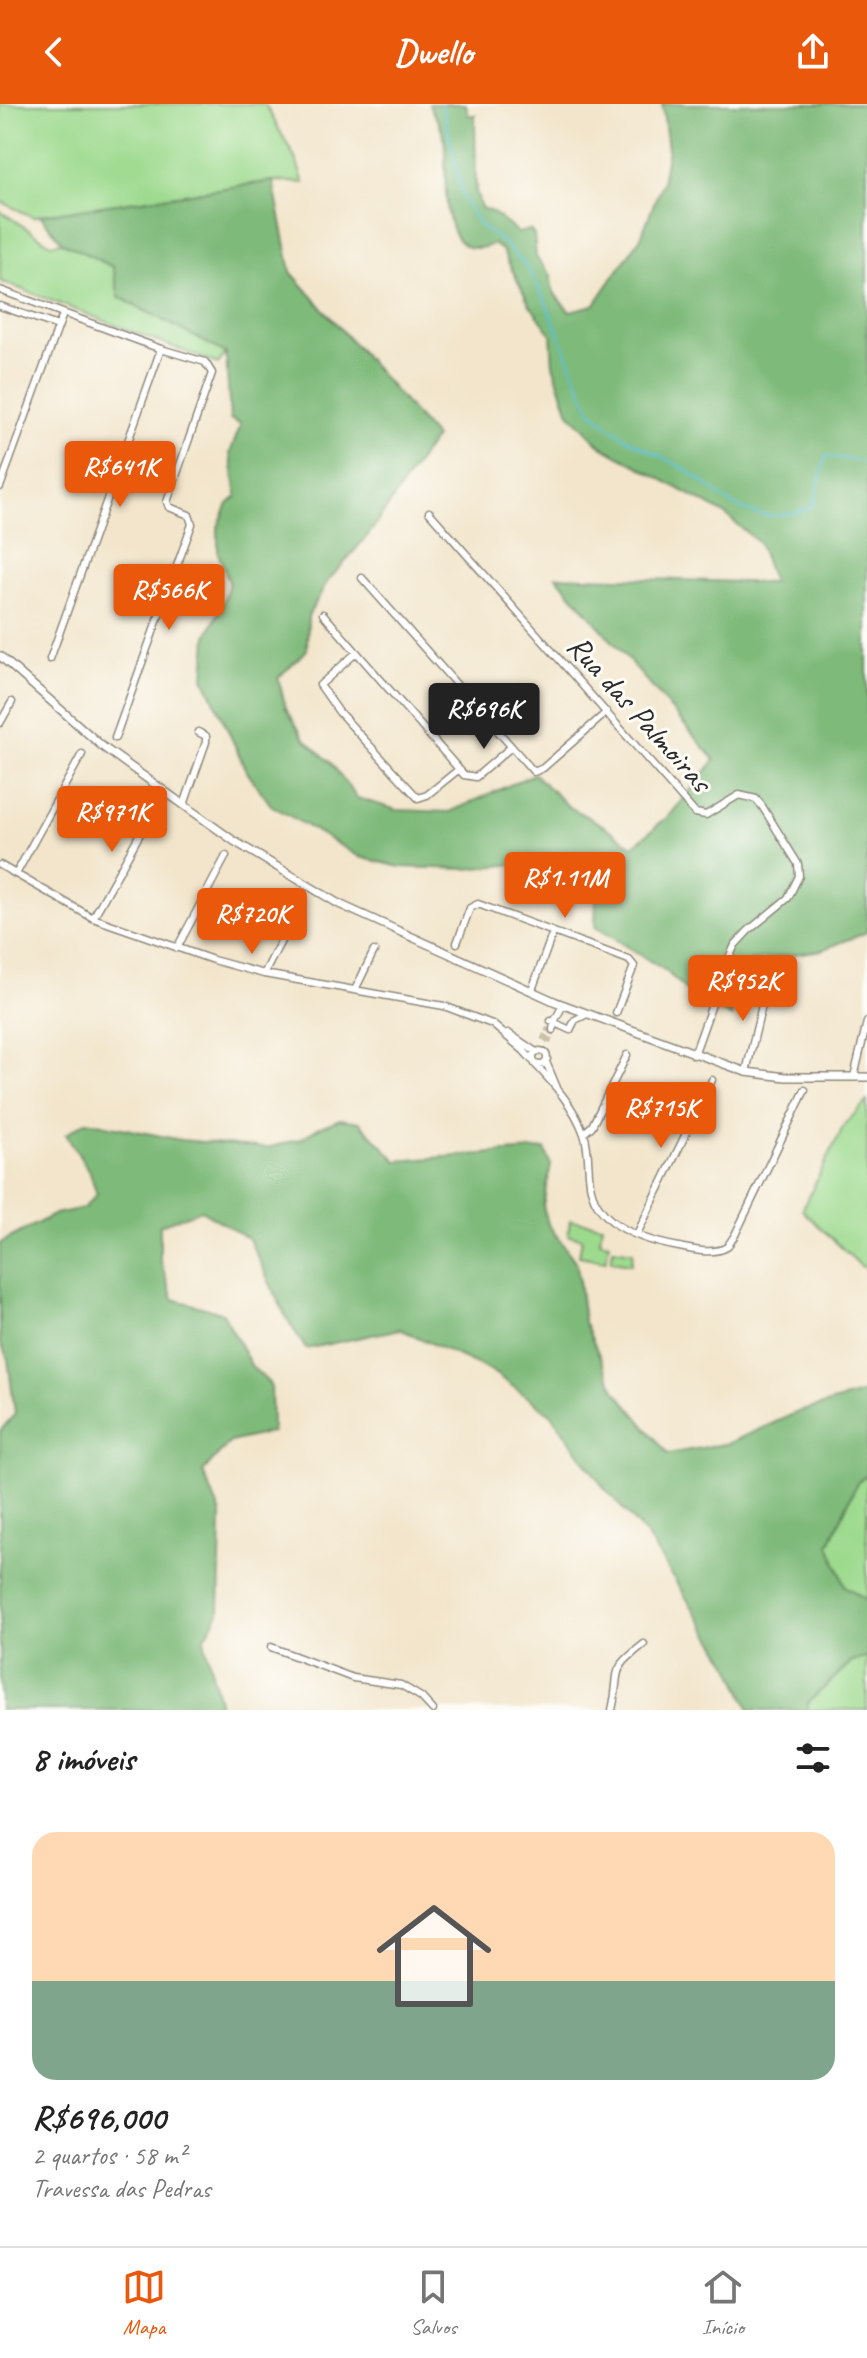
<!DOCTYPE html>
<html lang="pt">
<meta charset="utf-8">
<style>
:root{--surface:#fff;--page:#f6f6f6;--text:#222;--muted:#767676;--line:#e0e0e0;--accent:#ea580c}
body{margin:0;font-family:Caveat,sans-serif;background:var(--page);color:var(--text);height:100vh;display:flex;flex-direction:column;font-size:30px;white-space:nowrap}
*{box-sizing:border-box;margin:0}
p{font-size:26px;color:var(--muted)}
.icon{flex:none;width:44px;height:44px;fill:none;stroke:currentColor;stroke-width:2;stroke-linecap:round;stroke-linejoin:round}
.map{position:relative;height:1606px;overflow:hidden}
.side{display:flex;flex-direction:column;background:var(--surface);flex:1}
.side>*{flex:none}
.price{position:absolute;translate:-50% -68px;padding:0 18px;border-radius:8px;background:var(--accent);color:#fff;font-size:26px;line-height:52px;filter:drop-shadow(0 2px 4px #0008)}
.price::after{content:'';position:absolute;left:50%;top:48px;width:24px;height:18px;margin-left:-12px;background:inherit;clip-path:polygon(0 0,100% 0,50% 100%)}
.price.on{background:#222;color:#fff}
ul{padding:0;list-style:none}
li{display:grid;align-content:center;gap:16px;height:424px;padding:0 32px}
li span{display:grid;place-items:center;height:248px;border-radius:24px;color:#555}
li>.icon{margin-inline-start:auto}
span .icon{width:144px;height:144px;fill:#fffc;stroke-width:1}
li b{font-size:34px}
h2{display:flex;justify-content:space-between;align-items:center;height:96px;padding:0 32px;font-size:34px}
header{display:flex;justify-content:space-between;align-items:center;height:104px;padding:0 32px;background:var(--accent);color:#fff;font-size:36px;font-weight:600}
.dock{display:flex;justify-content:space-around;align-items:center;height:112px;border-top:2px solid var(--line);background:var(--surface);font-size:22px;color:var(--muted)}
.dock a{display:grid;justify-items:center;gap:4px}
.dock .on{color:var(--accent)}
.map>svg:first-child{display:block}
.green{fill:#9dda8e;stroke:#64825c;stroke-width:2}
.forest{fill:#7eba79;stroke:#547252;stroke-width:2}
.lines{fill:none;stroke-linecap:round;stroke-linejoin:round}
.stream{stroke:#59c0d7;stroke-width:2}
.minor-tunnel{stroke:#cac0ab;stroke-width:6;stroke-dasharray:6 3;stroke-linecap:butt}
.minor-casing{stroke:#8e887b;stroke-width:9}
.tertiary-casing{stroke:#8e887b;stroke-width:10}
.minor{stroke:#fff;stroke-width:6}
.tertiary{stroke:#fff;stroke-width:7}
.labels{text-anchor:middle;stroke-width:6;stroke-linejoin:round;paint-order:stroke}
.street-label{font-size:32px;fill:#2b2b2b;stroke:#fdfcf7}
</style>
<header><svg class="icon" aria-label="back" viewBox="0 0 24 24"><path d="M15 5l-7 7 7 7"/></svg>Dwello<svg class="icon" aria-label="share" viewBox="0 0 24 24"><path d="M12 15V3M7 8l5-5 5 5M5 13v7h14v-7"/></svg></header>
<div class="map">
<svg width="867" height="1606" viewBox="0 0 867 1606">
<rect width="100%" height="100%" fill="#fdfcf7"/>
<filter id="ink" filterUnits="userSpaceOnUse"><feTurbulence type="fractalNoise" baseFrequency=".0125" numOctaves="2"/><feDisplacementMap in="SourceGraphic" scale="16" xChannelSelector="R" yChannelSelector="G"/><feConvolveMatrix kernelMatrix="1 2 1 2 8 2 1 2 1" color-interpolation-filters="sRGB"/></filter>
<filter id="wash" filterUnits="userSpaceOnUse"><feTurbulence type="fractalNoise" baseFrequency=".006" numOctaves="4" result="noise"/><feDisplacementMap in="SourceGraphic" scale="32" xChannelSelector="R" yChannelSelector="G"/><feGaussianBlur stdDeviation="1.8" result="paint"/><feColorMatrix in="noise" values="0 0 0 0 0 0 0 0 0 0 0 0 0 0 0 0 0 1.4 0 .05"/><feComposite in="paint" operator="in"/></filter>
<g filter="url(#wash)">
<rect width="100%" height="100%" fill="#f2e5cb"/>
<path class="green" d="M0,0H265L296,56L304,79L273,77L33,113L0,97Z
M0,107L51,140L62,138L113,163L119,193L226,249L218,260L0,177Z
M867,997V1164L861,1162L802,1106L844,1021Z
M570,1116L602,1121L600,1137L609,1139L606,1157L579,1152L582,1134L568,1131Z
M613,1145L633,1148L631,1160L611,1157Z
M867,1370V1496L845,1482L829,1441L857,1379Z
M867,1553V1606H808V1599L852,1557Z"/>
<path class="forest" d="M429,0H466L468,11H475L476,87L481,104L492,108L518,129L530,126L534,131L536,153L551,172C550,187 559,197 570,207L594,201L641,133L662,79L668,45L662,0H867V828L822,846L751,857L732,880V913L694,894L666,867L595,823L596,796L569,772L535,758L467,765L400,763L360,753L271,701L247,668L204,574L207,532L224,497L229,478L218,449V423L228,400L237,392L230,349L241,320L230,315L226,249L119,193L113,163L62,138L40,111L273,77L291,168L435,333L369,430L327,478L308,512L307,546L278,574L286,604L304,634L331,659L357,694L397,706L450,708L534,670L569,703L601,720L633,742L671,710L715,656L556,472L773,479L759,439L725,410L601,342L569,309L553,261L551,230L530,201L502,146L493,140C433,165 449,65 444,33C442,19 433,13 429,0Z
M340,1015L359,1018L397,1057L545,1045L551,1061L543,1102L548,1120L577,1160L584,1218L615,1286L668,1350L729,1339L798,1308L867,1288V1370L857,1379L829,1441L845,1482L867,1496V1553L852,1557L808,1599V1606H750L730,1562L646,1431L601,1380L551,1310L490,1266L400,1225L306,1245L286,1213L249,1135L201,1106L160,1121V1156L173,1195L223,1209L252,1263L271,1281L272,1328L230,1338L203,1368L221,1410L219,1509L204,1535L221,1606H0V1327L15,1310L8,1255L0,1238V1139L55,1110L84,1104L97,1090L90,1069L66,1030L87,1017L181,1036L267,1044L301,1035L318,1024Z"/>
<g class="lines">
<path class="stream" d="M442,0L463,93L481,123L504,139L527,163L544,194L589,304C615,333 648,345 681,363C707,377 724,402 754,409C774,415 794,411 813,402L826,352L867,358"/>
</g>
</g>
<g filter="url(#ink)">
<g class="lines">
<path class="minor-tunnel" d="M543,936L549,924
M548,939L553,926"/>
<g class="minor-casing">
<path id="minor" d="M0,186L161,245L205,258L212,269L167,398L169,403L189,411L192,420L115,634
M0,202L58,222
M0,383L63,210
M429,408L695,709L706,711L739,691L756,695L762,702L798,760L799,772L788,794L748,827L735,841L727,858L694,951
M362,474L534,668L543,664L607,608
M323,510L464,671L476,673L510,644
M356,549L320,581L339,608L418,694L427,691L458,666
M50,555L161,245
M0,619L12,598
M184,701L206,638V632L198,628
M0,761L93,814L213,856L264,870L444,902L492,920L523,946L534,958
M16,770L82,650
M93,814L156,701
M457,839L470,804L478,800L629,856L634,862L616,909
M177,844L226,752
M264,870L300,800
M355,886L374,847
M532,886L553,828
M551,917L570,926L575,916L587,910
M553,926L554,918L563,901
M508,929L536,948
M533 954a7 7 0 1 1 14 0a7 7 0 1 1-14 0Z
M546,958L557,984
M535,960C554,980 575,1004 584,1030C590,1047 587,1068 591,1085C600,1123 646,1137 679,1143C694,1146 713,1151 727,1143L735,1131L805,986
M746,968L768,876
M854,973L867,918
M584,1029L592,1022L627,951
M637,1130L712,976
M271,1543L353,1574L401,1581L421,1593L433,1606
M612,1606C622,1566 606,1570 644,1540"/>
</g>
<g class="tertiary-casing">
<path id="tertiary" d="M0,552L103,643L234,737L339,800L556,898L746,968L786,973H867"/>
</g>
<use href="#minor" class="minor"/>
<use href="#tertiary" class="tertiary"/>
</g>
</g>
<g class="labels">
<g class="street-label">
<text transform="translate(640 609) rotate(48)" y="11">Rua das Palmoiras</text>
</g>
</g>
</svg>
<b class="price" style="left:120px;top:405px">R$641K</b>
<b class="price" style="left:169px;top:528px">R$566K</b>
<b class="price on" style="left:484px;top:647px">R$696K</b>
<b class="price" style="left:112px;top:750px">R$971K</b>
<b class="price" style="left:565px;top:816px">R$1.11M</b>
<b class="price" style="left:252px;top:852px">R$720K</b>
<b class="price" style="left:743px;top:919px">R$952K</b>
<b class="price" style="left:661px;top:1046px">R$715K</b>
</div>
<section class="side">
<h2>8 imóveis<svg class="icon" aria-label="filters" viewBox="0 0 24 24"><path d="M4 7h16M4 17h16"/><circle cx="9" cy="7" r="2"/><circle cx="15" cy="17" r="2"/></svg></h2>
<ul>
<li><span style="background:linear-gradient(#ffd9b3 60%,#7fa58c 0)"><svg class="icon" aria-label="home" viewBox="0 0 24 24"><path d="M3 11l9-7 9 7M6 9v11h12V9"/></svg></span><div><b>R$696,000</b><p>2 quartos · 58 m²</p><p>Travessa das Pedras</p></div></li>
</ul>
</section>
<nav class="dock">
<a class="on"><svg class="icon" aria-label="map" viewBox="0 0 24 24"><path d="M3 6l6-2 6 2 6-2v14l-6 2-6-2-6 2zM9 4v14M15 6v14"/></svg>Mapa</a>
<a><svg class="icon" aria-label="saved" viewBox="0 0 24 24"><path d="M7 4h10v16l-5-4-5 4z"/></svg>Salvos</a>
<a><svg class="icon" aria-label="home" viewBox="0 0 24 24"><path d="M3 11l9-7 9 7M6 9v11h12V9"/></svg>Início</a>
</nav>
